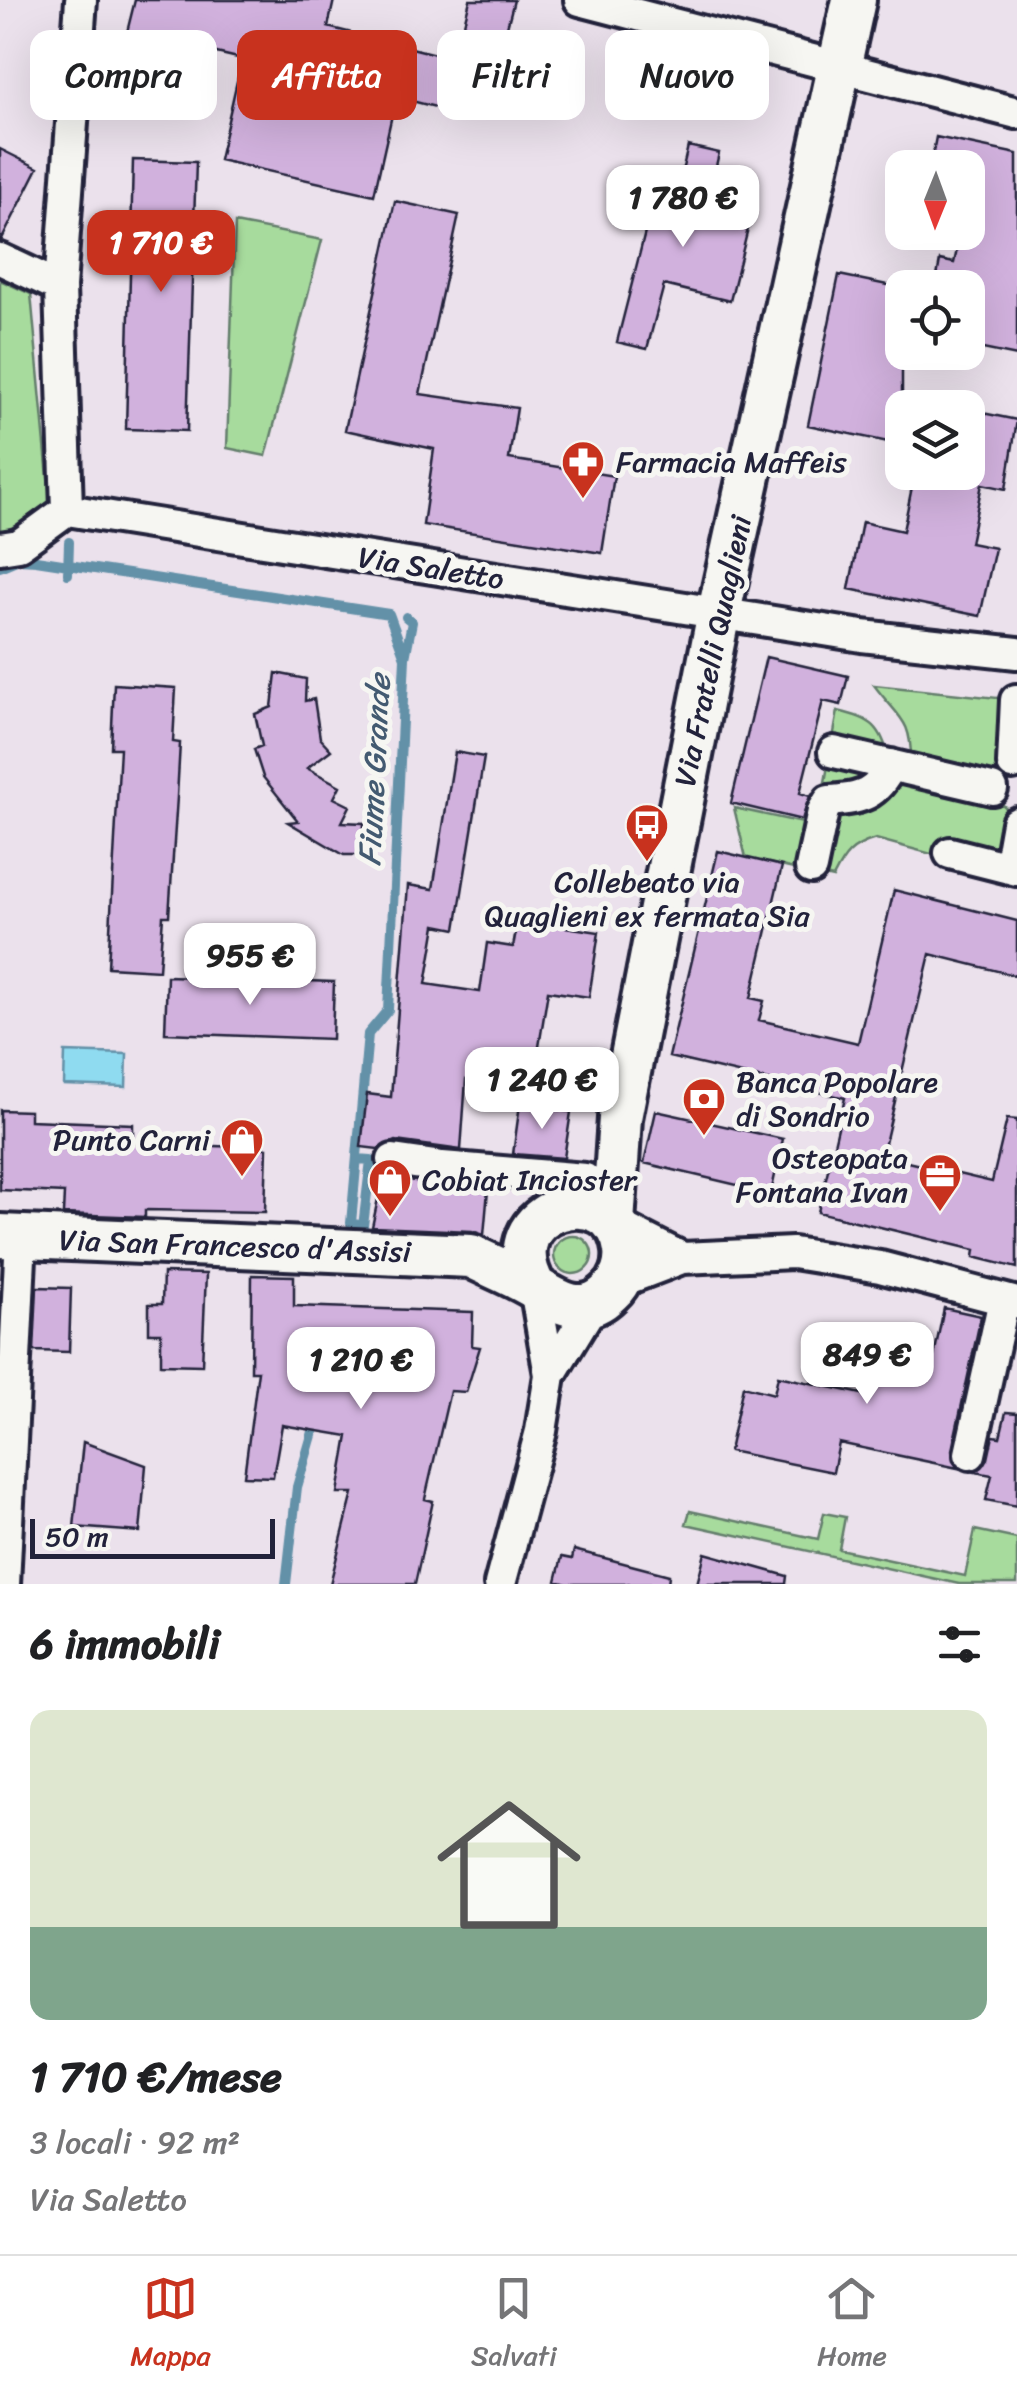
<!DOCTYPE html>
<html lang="it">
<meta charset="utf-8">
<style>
:root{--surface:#fff;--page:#f2f2f2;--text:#202124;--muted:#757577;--line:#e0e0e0;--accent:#c8321e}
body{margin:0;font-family:Sriracha,sans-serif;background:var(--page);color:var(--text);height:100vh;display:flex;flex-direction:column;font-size:38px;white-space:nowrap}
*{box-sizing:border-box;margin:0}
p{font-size:32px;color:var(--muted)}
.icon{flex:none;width:55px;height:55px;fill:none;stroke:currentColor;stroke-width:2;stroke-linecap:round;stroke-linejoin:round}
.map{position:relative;height:1584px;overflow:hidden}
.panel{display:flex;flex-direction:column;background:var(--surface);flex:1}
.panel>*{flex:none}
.hud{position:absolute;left:30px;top:30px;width:958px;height:90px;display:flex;gap:20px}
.needle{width:65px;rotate:181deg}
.controls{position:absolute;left:885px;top:150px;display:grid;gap:20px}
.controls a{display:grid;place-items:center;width:100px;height:100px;border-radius:20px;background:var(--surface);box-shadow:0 10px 40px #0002;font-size:50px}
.scale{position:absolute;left:30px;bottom:25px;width:245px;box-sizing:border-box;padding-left:10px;border:5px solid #22223b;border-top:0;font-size:28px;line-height:35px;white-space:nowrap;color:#22223b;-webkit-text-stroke:8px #f6f6f2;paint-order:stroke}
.price{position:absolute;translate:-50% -85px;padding:0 22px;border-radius:20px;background:#fff;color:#222;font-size:32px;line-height:65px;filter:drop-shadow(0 2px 5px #0008)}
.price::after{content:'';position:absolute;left:50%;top:60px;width:30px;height:22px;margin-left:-15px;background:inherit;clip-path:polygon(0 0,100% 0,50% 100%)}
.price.current{background:var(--accent);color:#fff}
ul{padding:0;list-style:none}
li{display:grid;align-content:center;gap:20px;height:530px;padding:0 30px}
li span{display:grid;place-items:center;height:310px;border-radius:20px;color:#555}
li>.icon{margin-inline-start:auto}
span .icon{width:180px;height:180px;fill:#fffc;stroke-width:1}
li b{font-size:42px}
h2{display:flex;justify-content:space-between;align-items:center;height:120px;padding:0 30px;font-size:42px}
.pill{padding:0 35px;border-radius:20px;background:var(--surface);box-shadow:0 10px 40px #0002;font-size:35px;line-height:90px}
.pill.current{background:var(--accent);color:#fff}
.menu{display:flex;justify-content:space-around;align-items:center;height:140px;border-top:2px solid var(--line);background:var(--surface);font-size:28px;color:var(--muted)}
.menu a{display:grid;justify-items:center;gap:5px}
.menu .current{color:var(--accent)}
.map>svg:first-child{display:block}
.green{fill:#a7db9d;stroke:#647e6c;stroke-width:2.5}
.water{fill:#8fdbf0;stroke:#6391a8;stroke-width:2.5}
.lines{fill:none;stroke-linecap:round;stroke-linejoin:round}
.stream{stroke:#6391a8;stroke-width:10}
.building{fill:#d1b1dd;stroke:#22223b;stroke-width:2.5}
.street-casing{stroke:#22223b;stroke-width:38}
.secondary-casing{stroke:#22223b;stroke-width:50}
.street{stroke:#f6f6f2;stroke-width:30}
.secondary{stroke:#f6f6f2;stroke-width:42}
.labels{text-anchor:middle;stroke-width:10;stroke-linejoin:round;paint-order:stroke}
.poi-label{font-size:30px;fill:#22223b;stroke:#f6f6f2;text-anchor:start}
.street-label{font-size:30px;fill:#22223b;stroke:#f6f6f2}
.water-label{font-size:32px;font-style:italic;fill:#435a71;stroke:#f6f6f2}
</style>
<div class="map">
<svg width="1017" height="1584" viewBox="0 0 1017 1584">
<rect width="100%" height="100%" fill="#ebe1ec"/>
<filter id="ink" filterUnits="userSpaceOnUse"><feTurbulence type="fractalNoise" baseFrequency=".01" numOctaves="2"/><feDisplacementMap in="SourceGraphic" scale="20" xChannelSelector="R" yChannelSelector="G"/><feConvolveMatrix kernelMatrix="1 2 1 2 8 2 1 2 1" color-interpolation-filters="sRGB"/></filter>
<g filter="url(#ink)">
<path class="green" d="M235,223L322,240L266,456L227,448Z
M0,280L31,294L51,510L0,533Z
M874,685L1017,700L1000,770L996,775L994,797L1011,812L1017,877L876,839C851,846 844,856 833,878L746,858L734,808L817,826L838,711C874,720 880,725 890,761L911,764C912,718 899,719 874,685Z
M554 1255a19 19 0 1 1 38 0a19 19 0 1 1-38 0Z
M690,1511L818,1539L824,1513L845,1517L839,1549L965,1576L975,1530L1017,1539V1584H959L686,1524Z"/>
<path class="water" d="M65,1052L127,1054L126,1087L64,1085Z"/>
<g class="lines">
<path class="stream" d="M0,567L19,559L36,560L389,614L405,658L388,1010L368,1034L351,1223L363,1226L371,1160L358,1159
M68,574L69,542
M405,658L412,622L406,617
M286,1584L297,1487L317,1418"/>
</g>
<path class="building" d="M135,0H334L328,27L455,59L470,0H514L483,119L396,97L374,195L219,160L242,59L127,32Z
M936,137L1017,154V356L968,346V288H935L940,260L954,263L961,232H968V168H930Z
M688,146L719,153L705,214L749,225L730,301L664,285L647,349L617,342L653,201L674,206Z
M0,149L38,168L1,241L0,240Z
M133,160L196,162L187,431L126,429Z
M395,201L459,215L420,394L517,408L509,459L614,476L602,553L423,525L434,449L345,430Z
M839,275L902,288V445L808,425Z
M968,410L1017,420L1006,489L982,484L970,543L995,548L980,616L849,589L862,522L903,531L915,472H968Z
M766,657L848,676L841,705L823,701L800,793L810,796L802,820L731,803Z
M276,673L306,679L305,701L314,699L320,738L331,750L307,768L340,786L334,798L350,806L342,822L364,823L362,855H344L288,822L298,821L263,777L254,749L262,746L255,714L272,707Z
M114,684L176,688L173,742L180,743L177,797L169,916H163L159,970L108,967L120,748H111Z
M455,752L484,757L456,929L436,925L426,984L480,992L487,943L513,947L518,920L599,932L589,997L548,991L532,1090L466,1080L461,1150L396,1141L378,1149L361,1147L367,1094L391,1097L408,885L433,889Z
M718,851L782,866L751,998L764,1001L759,1020L858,1043L894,890L1017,921V976L930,954L882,1156L992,1182L1007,1119L1017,1120V1268L974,1257L975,1250L818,1212L845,1098L669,1057Z
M167,976L334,982L332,1039L165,1033Z
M520,1104L571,1112L564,1158L513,1154Z
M0,1110L30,1111V1120L133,1124V1143L267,1148L265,1212L145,1210V1217L63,1214L64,1193L0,1190Z
M656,1111L783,1139L771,1193L644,1163Z
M383,1175L488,1190L484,1235L472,1231L372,1227Z
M163,1273L206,1274L202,1365L161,1364V1333H149V1304H162Z
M252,1275L294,1276V1306L473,1312L472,1346L480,1347L466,1392L450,1391L425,1499L433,1501L415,1584H330L353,1493H338L348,1436L282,1425L273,1477L244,1476L258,1371H251Z
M37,1287L71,1288L69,1352L34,1351Z
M944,1308L981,1316L952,1450L953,1461L958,1468L839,1443L833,1472L729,1451L743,1386L774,1394L778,1376L862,1394L872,1343L934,1356Z
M1006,1412L1017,1413V1506L986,1500L992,1475L975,1472L988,1459L993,1436L1000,1437Z
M83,1442L146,1465L140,1532L74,1527Z
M574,1550L669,1575L668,1584H567L556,1581L562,1557L572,1559Z
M705,1553L787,1576L786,1584H697Z"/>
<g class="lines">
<g class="street-casing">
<path id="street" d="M580,0L1017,113
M0,259L60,287
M67,510L862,636L1017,653
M67,510L60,287L81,0
M0,548L19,545L67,510
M834,752L992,789
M1013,764L1016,700
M950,853L1017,870
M811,868L823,811L829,801C861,799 877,795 891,765
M1009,868L1017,823
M393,1160L442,1167L585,1179
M613,1223L682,1258
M619,1282L682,1258L793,1253L880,1267L1017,1303
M550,1375L594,1303
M970,1454L1004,1300
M4,1584L21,1237
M500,1584L541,1431L550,1375L535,1288"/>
</g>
<g class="secondary-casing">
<path id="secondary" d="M613,1223L620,1118L719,612L854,0
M0,1236L471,1256C491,1266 514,1275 534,1287C559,1303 584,1318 610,1292C621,1282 627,1266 625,1250C616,1174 488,1206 535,1288"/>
</g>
<use href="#street" class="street"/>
<use href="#secondary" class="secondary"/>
</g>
</g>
<defs>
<g id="pharmacy-pin" transform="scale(2.25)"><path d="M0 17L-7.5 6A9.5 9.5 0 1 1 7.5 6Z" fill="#c8321e" stroke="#f6f6f2"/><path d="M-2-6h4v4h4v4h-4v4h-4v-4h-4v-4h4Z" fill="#fff"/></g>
<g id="bus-pin" transform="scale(2.25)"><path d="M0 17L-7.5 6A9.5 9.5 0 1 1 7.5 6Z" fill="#c8321e" stroke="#f6f6f2"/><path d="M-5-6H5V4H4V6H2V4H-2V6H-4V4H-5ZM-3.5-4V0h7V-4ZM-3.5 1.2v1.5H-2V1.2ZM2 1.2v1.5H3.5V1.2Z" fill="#fff"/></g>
<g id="bank-pin" transform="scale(2.25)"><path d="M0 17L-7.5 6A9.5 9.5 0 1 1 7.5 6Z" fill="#c8321e" stroke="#f6f6f2"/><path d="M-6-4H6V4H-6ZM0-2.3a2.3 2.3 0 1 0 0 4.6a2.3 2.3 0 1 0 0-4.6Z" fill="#fff"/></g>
<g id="shop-pin" transform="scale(2.25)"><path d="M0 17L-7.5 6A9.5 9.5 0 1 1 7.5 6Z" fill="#c8321e" stroke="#f6f6f2"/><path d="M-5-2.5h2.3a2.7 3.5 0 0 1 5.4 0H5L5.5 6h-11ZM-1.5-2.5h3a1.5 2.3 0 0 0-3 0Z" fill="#fff"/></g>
<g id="office-pin" transform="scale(2.25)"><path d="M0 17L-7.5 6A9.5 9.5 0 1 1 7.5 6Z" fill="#c8321e" stroke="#f6f6f2"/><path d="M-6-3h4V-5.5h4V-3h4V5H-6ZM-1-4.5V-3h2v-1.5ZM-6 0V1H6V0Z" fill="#fff"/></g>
</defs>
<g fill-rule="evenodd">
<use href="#pharmacy-pin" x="583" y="462"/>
<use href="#bus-pin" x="647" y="825"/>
<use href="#bank-pin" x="704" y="1099"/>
<use href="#shop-pin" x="242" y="1140"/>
<use href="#office-pin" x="940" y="1175"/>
<use href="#shop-pin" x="390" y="1180"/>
</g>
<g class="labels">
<g class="poi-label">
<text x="616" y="472">Farmacia Maffeis</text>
<text x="647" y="892" text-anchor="middle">Collebeato via<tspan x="647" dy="34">Quaglieni ex fermata Sia</tspan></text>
<text x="736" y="1092">Banca Popolare<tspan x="736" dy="34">di Sondrio</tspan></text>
<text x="210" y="1150" text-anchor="end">Punto Carni</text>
<text x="908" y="1168" text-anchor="end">Osteopata<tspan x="908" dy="34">Fontana Ivan</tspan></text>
<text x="422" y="1190">Cobiat Incioster</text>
</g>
<g class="street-label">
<text transform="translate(431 568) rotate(9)" y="10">Via Saletto</text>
<text transform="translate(713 651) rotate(-78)" y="10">Via Fratelli Quaglieni</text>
<text transform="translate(235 1246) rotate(2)" y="10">Via San Francesco d'Assisi</text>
</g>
<g class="water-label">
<text transform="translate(374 770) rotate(-87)" y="11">Fiume Grande</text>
</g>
</g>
</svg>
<div class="controls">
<a><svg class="needle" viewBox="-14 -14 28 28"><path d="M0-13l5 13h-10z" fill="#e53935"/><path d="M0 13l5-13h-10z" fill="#757577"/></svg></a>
<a><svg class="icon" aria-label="locate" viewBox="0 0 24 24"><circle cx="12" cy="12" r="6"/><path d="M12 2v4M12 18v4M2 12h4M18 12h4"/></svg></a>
<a><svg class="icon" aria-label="layers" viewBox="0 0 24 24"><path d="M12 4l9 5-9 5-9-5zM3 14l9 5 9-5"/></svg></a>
</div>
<div class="scale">50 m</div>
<b class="price" style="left:683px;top:250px">1 780 €</b>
<b class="price current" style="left:161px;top:295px">1 710 €</b>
<b class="price" style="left:250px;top:1008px">955 €</b>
<b class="price" style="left:542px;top:1132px">1 240 €</b>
<b class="price" style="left:867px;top:1407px">849 €</b>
<b class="price" style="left:361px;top:1412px">1 210 €</b>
<div class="hud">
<a class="pill">Compra</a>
<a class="pill current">Affitta</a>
<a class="pill">Filtri</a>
<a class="pill">Nuovo</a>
</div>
</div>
<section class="panel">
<h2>6 immobili<svg class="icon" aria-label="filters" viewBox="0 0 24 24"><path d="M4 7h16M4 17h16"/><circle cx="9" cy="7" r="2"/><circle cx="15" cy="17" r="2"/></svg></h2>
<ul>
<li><span style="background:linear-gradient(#dfe7d0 70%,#7fa58c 0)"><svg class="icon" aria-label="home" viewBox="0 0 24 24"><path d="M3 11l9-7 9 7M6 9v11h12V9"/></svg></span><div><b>1 710 €/mese</b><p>3 locali · 92 m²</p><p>Via Saletto</p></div></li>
</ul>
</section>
<nav class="menu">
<a class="current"><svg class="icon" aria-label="map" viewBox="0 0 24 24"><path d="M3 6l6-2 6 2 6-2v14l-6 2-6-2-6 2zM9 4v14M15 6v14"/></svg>Mappa</a>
<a><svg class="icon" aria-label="saved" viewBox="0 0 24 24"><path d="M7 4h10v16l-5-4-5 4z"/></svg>Salvati</a>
<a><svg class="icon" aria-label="home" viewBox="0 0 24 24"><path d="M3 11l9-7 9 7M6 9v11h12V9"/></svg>Home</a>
</nav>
